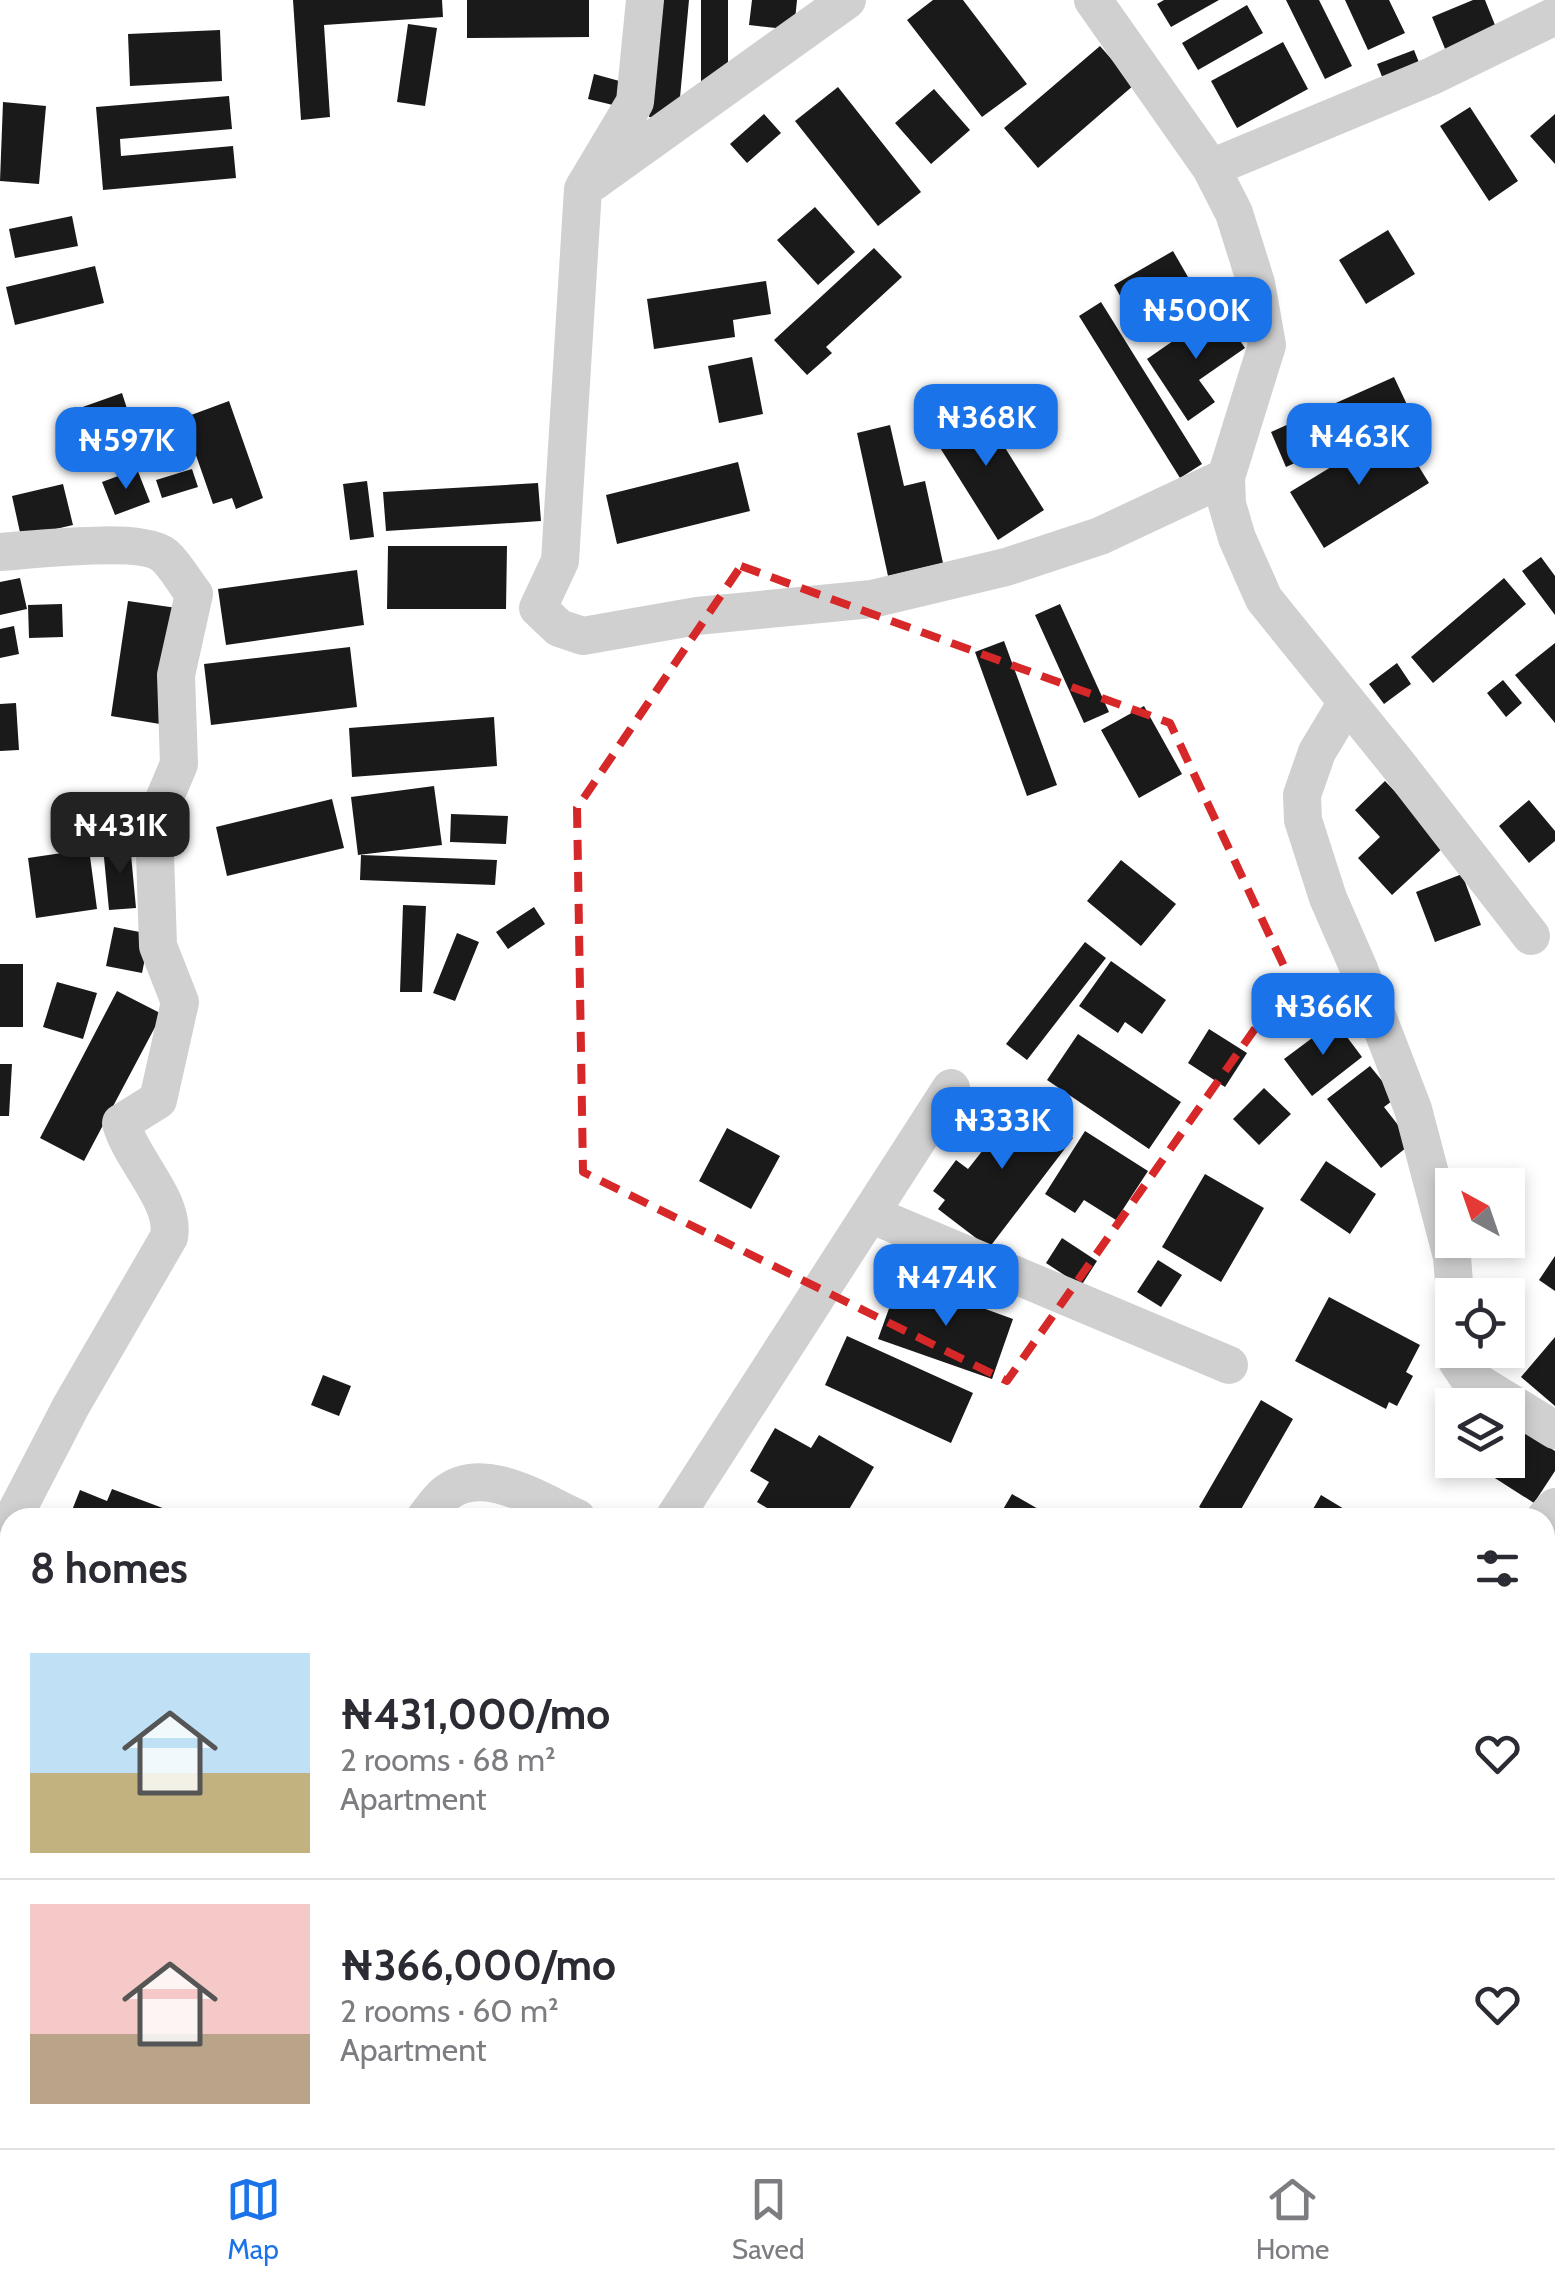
<!DOCTYPE html>
<meta charset="utf-8">
<style>
:root{--surface:#fff;--page:#f2f2f3;--text:#2b2b33;--muted:#7c7c81;--line:#e1e1e2;--accent:#1a73e8}
body{margin:0;font-family:Cabin,sans-serif;background:var(--page);color:var(--text);height:100vh;display:flex;flex-direction:column;font-size:38px;white-space:nowrap}
*{box-sizing:border-box;margin:0}
p{font-size:32px;color:var(--muted)}
.icon{flex:none;width:55px;height:55px;fill:none;stroke:currentColor;stroke-width:2;stroke-linecap:round;stroke-linejoin:round}
.map{position:relative;flex:1;overflow:hidden}
.panel{position:absolute;left:0px;top:1508px;width:1555px;height:642px;display:flex;flex-direction:column;background:var(--surface);border-radius:30px 30px 0 0;box-shadow:0 5px 15px #0003}
.panel>*{flex:none}
.needle{width:65px;rotate:320deg}
.buttons{position:absolute;left:1435px;top:1168px;display:grid;gap:20px}
.buttons a{display:grid;place-items:center;width:90px;height:90px;border-radius:0px;background:var(--surface);box-shadow:0 5px 15px #0003;font-size:50px}
.price{position:absolute;translate:-50% -85px;padding:0 22px;border-radius:20px;background:var(--accent);color:#fff;font-size:32px;line-height:65px;filter:drop-shadow(0 2px 5px #0008)}
.price::after{content:'';position:absolute;left:50%;top:60px;width:30px;height:22px;margin-left:-15px;background:inherit;clip-path:polygon(0 0,100% 0,50% 100%)}
.price.selected{background:#222;color:#fff}
ul{padding:0;list-style:none}
li{display:flex;align-items:center;gap:30px;height:250px;padding:0 30px}
li+li{border-top:2px solid var(--line)}
li span{display:grid;place-items:center;flex:none;width:280px;height:200px;border-radius:0px;color:#555}
li>.icon{margin-inline-start:auto}
span .icon{width:120px;height:120px;fill:#fffc;stroke-width:1}
li b{font-size:42px}
h2{display:flex;justify-content:space-between;align-items:center;height:120px;padding:0 30px;font-size:42px}
.tab-bar{display:flex;justify-content:space-around;align-items:center;height:140px;border-top:2px solid var(--line);background:var(--surface);font-size:28px;color:var(--muted)}
.tab-bar a{display:grid;justify-items:center;gap:5px}
.tab-bar .selected{color:var(--accent)}
.map>svg:first-child{display:block}
.building{fill:#1a1a1a}
.lines{fill:none;stroke-linecap:round;stroke-linejoin:round}
.street{stroke:#d0d0d0;stroke-width:38}
.marked{fill:none;stroke:#d62828;stroke-width:8;stroke-dasharray:20 12;stroke-linejoin:round}
</style>
<div class="map">
<svg width="1555" height="2148" viewBox="0 0 1555 2148">
<rect width="100%" height="100%" fill="#fff"/>
<path class="building" d="M293,0H442L443,17L324,25L330,117L301,120Z
M467,0H589V37L467,38Z
M661,0H689L678,119L649,117Z
M701,0H728V83L701,84Z
M752,0H797L794,30L749,25Z
M933,0H963L1027,84L982,117L907,20Z
M1164,0H1219L1171,27L1157,4Z
M1286,0H1319L1352,66L1325,79Z
M1345,0H1389L1405,33L1368,50Z
M1473,0H1485L1501,40L1450,61L1432,17Z
M1247,5L1263,33L1198,70L1182,43Z
M408,24L437,28L425,106L397,102Z
M220,30L222,81L130,86L128,34Z
M1283,42L1308,89L1237,128L1211,81Z
M1100,46L1134,85L1038,168L1004,128Z
M1414,50L1422,70L1385,84L1377,64Z
M594,74L623,82L617,106L588,99Z
M838,87L921,192L878,226L795,121Z
M934,89L970,130L931,164L895,123Z
M229,96L232,129L120,139L121,156L233,146L236,178L103,190L96,107Z
M3,102L46,106L39,184L0,181Z
M1470,107L1518,181L1489,201L1440,126Z
M764,114L781,133L747,163L730,144Z
M1555,114V164L1530,136Z
M815,207L855,252L818,285L777,240Z
M72,216L78,246L15,258L9,229Z
M1388,230L1415,274L1366,304L1339,260Z
M874,248L902,277L826,347L832,353L807,375L774,340Z
M1173,251L1203,303L1143,337L1114,285Z
M95,266L104,303L15,325L6,287Z
M766,281L771,314L733,320L735,337L654,349L647,299Z
M1101,302L1202,464L1180,478L1079,316Z
M1219,309L1245,348L1199,380L1215,402L1188,421L1147,359Z
M752,357L763,414L719,423L708,366Z
M1394,377L1410,411L1286,467L1271,432Z
M122,393L130,418L72,439L63,414Z
M974,398L1044,510L998,540L927,427Z
M229,401L263,498L236,509L232,498L213,504L183,418Z
M890,425L904,486L925,481L943,563L888,576L857,433Z
M1395,428L1429,483L1324,548L1290,492Z
M738,462L750,511L617,544L606,495Z
M137,469L150,502L115,515L102,482Z
M192,469L198,487L162,498L156,480Z
M367,481L374,537L350,540L343,484Z
M538,483L541,521L386,531L383,492Z
M63,484L73,525L21,537L12,496Z
M388,546H507L506,609H387Z
M1541,557L1555,576V615L1522,571Z
M357,570L364,625L226,645L218,589Z
M20,578L27,609L0,615V582Z
M1504,578L1526,604L1433,683L1411,657Z
M128,601L177,608L160,724L111,716Z
M62,604L63,637L29,638L28,605Z
M1060,604L1109,712L1084,723L1035,615Z
M14,626L19,654L0,658V629Z
M1004,641L1057,785L1027,796L975,652Z
M1555,643V723L1515,675Z
M350,647L357,707L211,725L204,664Z
M1397,663L1411,684L1384,704L1369,684Z
M1503,680L1522,703L1506,717L1487,693Z
M16,703L19,750L0,751V704Z
M1144,706L1182,774L1139,798L1101,730Z
M494,717L497,766L352,777L349,728Z
M1385,781L1446,845L1392,895L1358,858L1380,837L1355,810Z
M434,786L442,845L358,855L351,797Z
M332,799L344,848L227,876L216,827Z
M1529,800L1555,831V841L1529,863L1499,826Z
M451,814L508,816L506,844L450,842Z
M130,844L136,908L109,910L103,847Z
M89,849L97,909L36,918L28,858Z
M361,855L497,860L495,885L360,880Z
M1121,860L1176,904L1141,946L1087,901Z
M1462,874L1481,925L1435,942L1416,892Z
M403,905L426,906L422,992H400Z
M534,907L545,924L508,949L496,932Z
M114,927L150,934L142,973L106,966Z
M457,933L479,942L455,1001L433,993Z
M1085,942L1106,958L1027,1060L1006,1044Z
M1111,961L1166,1000L1142,1034L1125,1022L1118,1033L1079,1006Z
M0,964H23V1027H0Z
M57,982L97,993L83,1039L43,1027Z
M117,991L162,1014L84,1161L40,1138Z
M1335,1021L1362,1057L1312,1096L1284,1059Z
M1209,1029L1247,1053L1225,1087L1188,1063Z
M1078,1034L1181,1102L1149,1149L1047,1080Z
M0,1064H12L9,1116H0Z
M1370,1066L1396,1098L1384,1107L1412,1143L1381,1168L1327,1099Z
M1264,1088L1291,1114L1259,1145L1233,1119Z
M1021,1098L1073,1138L989,1248L938,1209L945,1200L933,1191L956,1160L968,1169L987,1145L976,1137L996,1111L1007,1118Z
M727,1128L780,1156L751,1209L699,1181Z
M1085,1131L1148,1171L1116,1220L1084,1200L1075,1213L1045,1194Z
M1326,1161L1376,1194L1350,1234L1300,1200Z
M1205,1174L1264,1208L1221,1282L1162,1247Z
M1062,1238L1097,1261L1081,1286L1046,1263Z
M1555,1256V1291L1539,1280Z
M1158,1260L1182,1275L1161,1307L1137,1292Z
M900,1278L1013,1319L992,1379L878,1339Z
M1329,1297L1420,1345L1406,1372L1413,1376L1397,1406L1389,1402L1386,1409L1295,1361Z
M847,1336L973,1393L951,1443L825,1385Z
M1555,1337V1406L1521,1377Z
M323,1375L351,1386L339,1416L311,1405Z
M1261,1400L1293,1419L1236,1518H1217L1199,1507Z
M1517,1427L1555,1451V1471L1534,1503L1487,1473L1495,1460H1508V1441Z
M775,1428L811,1448L819,1435L874,1467L844,1518H831L823,1513L821,1518H784L757,1502L769,1482L750,1471Z
M112,1489L176,1513L174,1518H69L80,1490L107,1501Z
M1012,1494L1054,1518H998Z
M1321,1495L1359,1518H1308Z
M10,1623V1700L0,1696V1647Z
M1545,1967L1555,1977V2069L1545,2078Z
M177,2140H257L246,2148H183Z
M275,2140H294L302,2148H267Z
M420,2140H496L486,2148H426Z
M793,2140H895L891,2148H810Z
M906,2140H931L950,2148H903Z
M1018,2140H1085L1081,2148H1038Z"/>
<g class="lines">
<path class="street" d="M645,0L635,102L583,189L560,561L538,608L559,628L583,636L697,616L872,599L1006,567L1100,536L1226,477
M1093,0L1211,168L1234,213L1256,283L1267,345L1226,477L1227,504L1237,538L1264,599L1399,766L1531,936
M1211,168L1432,76L1555,16
M593,182L847,0
M0,552C32,550 143,536 165,556C176,566 185,583 194,594L176,675L179,764L154,823L158,946L180,1002L158,1100L121,1123C131,1160 176,1201 169,1237L71,1406L13,1518
M1347,702L1317,752L1302,795L1303,820L1328,898L1359,969L1413,1109L1452,1257L1455,1295
M870,1214L1229,1365
M1455,1350L1457,1361L1467,1376L1555,1430
M425,1518C431,1510 438,1500 445,1494C483,1463 539,1501 577,1518
M674,1518L951,1088
M1545,1518L1555,1507
M0,1723L10,1726
M1545,1828L1555,1831
M530,2148L539,2140
M1120,2148L1129,2140"/>
</g>
<path class="marked" d="M741,566L1170,723L1290,979L1007,1381L583,1172L577,808Z"/>
</svg>
<div class="buttons">
<a><svg class="needle" viewBox="-14 -14 28 28"><path d="M0-13l5 13h-10z" fill="#e53935"/><path d="M0 13l5-13h-10z" fill="#7c7c81"/></svg></a>
<a><svg class="icon" aria-label="locate" viewBox="0 0 24 24"><circle cx="12" cy="12" r="6"/><path d="M12 2v4M12 18v4M2 12h4M18 12h4"/></svg></a>
<a><svg class="icon" aria-label="layers" viewBox="0 0 24 24"><path d="M12 4l9 5-9 5-9-5zM3 14l9 5 9-5"/></svg></a>
</div>
<b class="price" style="left:1196px;top:362px">₦500K</b>
<b class="price" style="left:986px;top:469px">₦368K</b>
<b class="price" style="left:1359px;top:488px">₦463K</b>
<b class="price" style="left:126px;top:492px">₦597K</b>
<b class="price selected" style="left:120px;top:877px">₦431K</b>
<b class="price" style="left:1323px;top:1058px">₦366K</b>
<b class="price" style="left:1002px;top:1172px">₦333K</b>
<b class="price" style="left:946px;top:1329px">₦474K</b>
<section class="panel">
<h2>8 homes<svg class="icon" aria-label="filters" viewBox="0 0 24 24"><path d="M4 7h16M4 17h16"/><circle cx="9" cy="7" r="2"/><circle cx="15" cy="17" r="2"/></svg></h2>
<ul>
<li><span style="background:linear-gradient(#bfe0f5 60%,#c2b280 0)"><svg class="icon" aria-label="home" viewBox="0 0 24 24"><path d="M3 11l9-7 9 7M6 9v11h12V9"/></svg></span><div><b>₦431,000/mo</b><p>2 rooms · 68 m²</p><p>Apartment</p></div><svg class="icon" aria-label="heart" viewBox="0 0 24 24"><path d="M12 20l-8-8c-3-5 5-10 8-4 3-6 11-1 8 4z"/></svg></li>
<li><span style="background:linear-gradient(#f6c9c9 65%,#b9a48a 0)"><svg class="icon" aria-label="home" viewBox="0 0 24 24"><path d="M3 11l9-7 9 7M6 9v11h12V9"/></svg></span><div><b>₦366,000/mo</b><p>2 rooms · 60 m²</p><p>Apartment</p></div><svg class="icon" aria-label="heart" viewBox="0 0 24 24"><path d="M12 20l-8-8c-3-5 5-10 8-4 3-6 11-1 8 4z"/></svg></li>
</ul>
</section>
</div>
<nav class="tab-bar">
<a class="selected"><svg class="icon" aria-label="map" viewBox="0 0 24 24"><path d="M3 6l6-2 6 2 6-2v14l-6 2-6-2-6 2zM9 4v14M15 6v14"/></svg>Map</a>
<a><svg class="icon" aria-label="saved" viewBox="0 0 24 24"><path d="M7 4h10v16l-5-4-5 4z"/></svg>Saved</a>
<a><svg class="icon" aria-label="home" viewBox="0 0 24 24"><path d="M3 11l9-7 9 7M6 9v11h12V9"/></svg>Home</a>
</nav>
